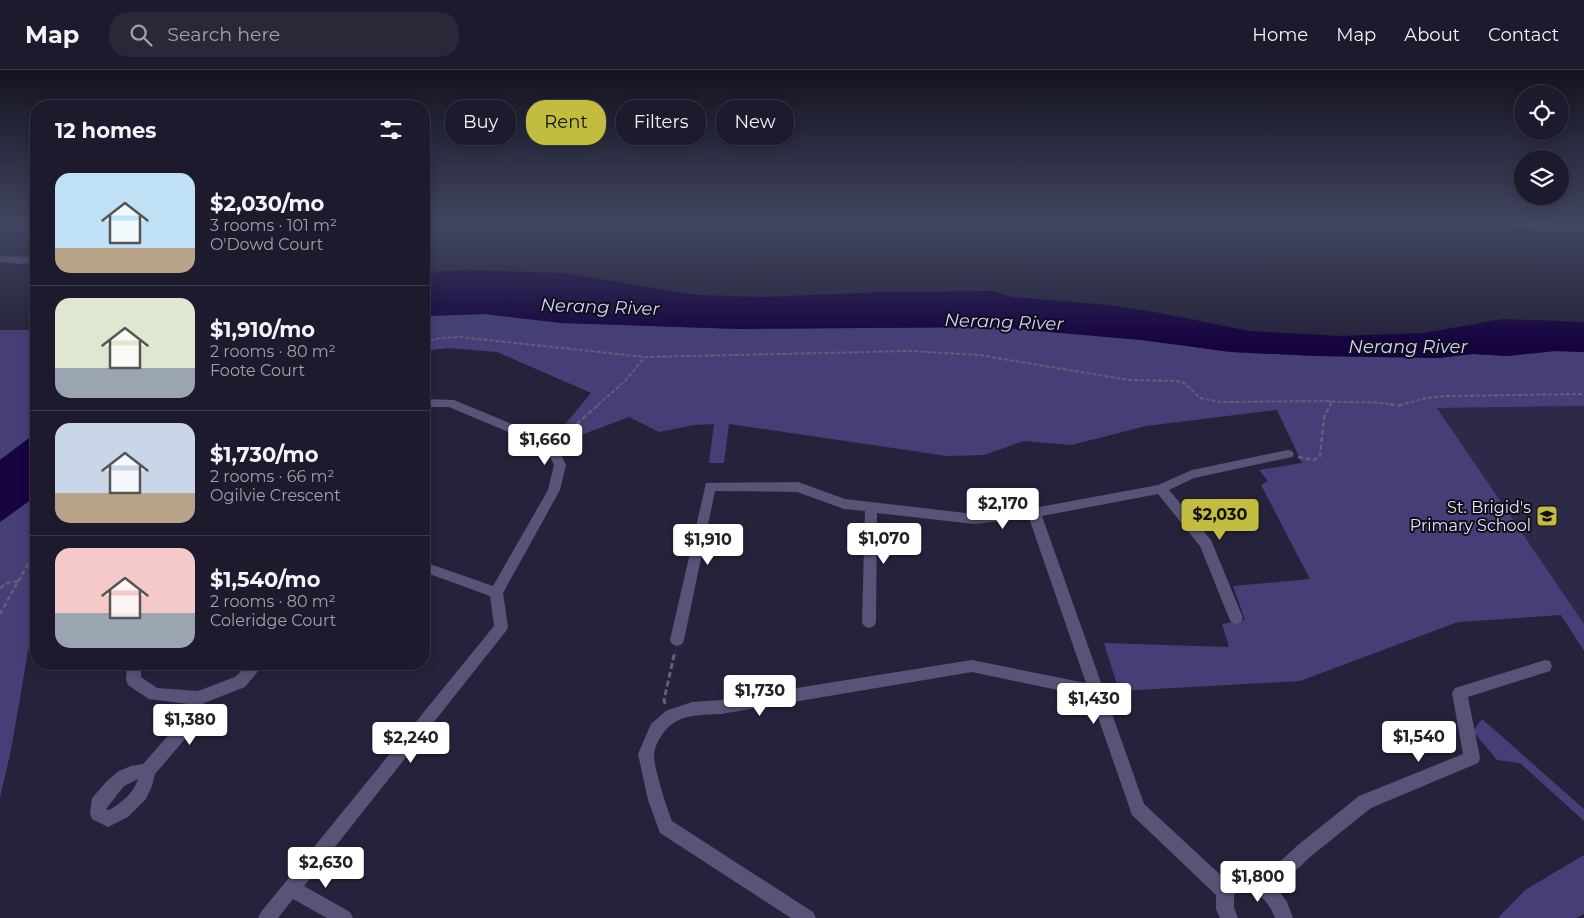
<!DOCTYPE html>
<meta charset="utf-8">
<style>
:root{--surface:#1c1a2c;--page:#292738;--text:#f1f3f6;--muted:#a0a1a9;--line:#3a3848;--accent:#c2bd3f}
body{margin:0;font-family:Montserrat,sans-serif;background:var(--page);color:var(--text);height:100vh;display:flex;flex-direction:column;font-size:19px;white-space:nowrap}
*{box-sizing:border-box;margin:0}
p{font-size:16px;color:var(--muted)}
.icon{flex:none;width:28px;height:28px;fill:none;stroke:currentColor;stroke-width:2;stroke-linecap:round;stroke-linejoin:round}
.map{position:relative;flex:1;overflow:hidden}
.side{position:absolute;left:30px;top:30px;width:400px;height:570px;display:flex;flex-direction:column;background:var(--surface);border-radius:20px;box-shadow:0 2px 12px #0003,0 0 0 1px var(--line)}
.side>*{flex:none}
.hud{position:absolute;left:445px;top:30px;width:475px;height:45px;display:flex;gap:10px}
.tools{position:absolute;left:1514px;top:15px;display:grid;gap:10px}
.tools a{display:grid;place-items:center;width:55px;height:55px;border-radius:50%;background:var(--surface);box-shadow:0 2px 12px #0003,0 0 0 1px var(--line);font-size:25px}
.price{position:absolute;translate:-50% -42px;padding:0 11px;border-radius:5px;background:#fff;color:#222;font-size:16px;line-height:32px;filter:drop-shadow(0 1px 2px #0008)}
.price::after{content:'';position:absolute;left:50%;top:30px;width:15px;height:11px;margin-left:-8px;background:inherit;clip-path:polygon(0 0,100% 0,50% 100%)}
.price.active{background:var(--accent);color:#111}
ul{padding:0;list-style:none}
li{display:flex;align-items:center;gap:15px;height:125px;padding:0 25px}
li+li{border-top:1px solid var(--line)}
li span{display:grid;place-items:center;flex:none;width:140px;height:100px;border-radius:15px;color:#555}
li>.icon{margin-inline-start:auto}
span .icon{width:60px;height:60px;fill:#fffc;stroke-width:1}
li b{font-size:21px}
h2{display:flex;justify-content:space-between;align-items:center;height:60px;padding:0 25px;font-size:21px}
.pill{padding:0 18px;border-radius:20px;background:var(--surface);box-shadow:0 2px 12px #0003,0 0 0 1px var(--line);font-size:18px;line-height:45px}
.pill.active{background:var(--accent);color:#111}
header{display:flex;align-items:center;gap:30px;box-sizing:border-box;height:70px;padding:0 25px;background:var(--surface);border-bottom:1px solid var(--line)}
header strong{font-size:24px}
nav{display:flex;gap:28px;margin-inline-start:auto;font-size:18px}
.search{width:350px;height:45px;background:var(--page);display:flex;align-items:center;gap:12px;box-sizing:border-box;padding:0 18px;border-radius:20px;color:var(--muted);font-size:19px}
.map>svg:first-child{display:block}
.built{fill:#2d2948}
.green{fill:#463f77}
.water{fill:#160340}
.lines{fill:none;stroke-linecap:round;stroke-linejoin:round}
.path-far2{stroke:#615f75;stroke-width:2;stroke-dasharray:4 2;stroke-linecap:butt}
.path-far1{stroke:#615f75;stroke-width:2.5;stroke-dasharray:5 2.5;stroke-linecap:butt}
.path{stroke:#615f75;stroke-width:3;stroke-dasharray:6 3;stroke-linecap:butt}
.street{fill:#575478;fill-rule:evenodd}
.labels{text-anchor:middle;stroke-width:4;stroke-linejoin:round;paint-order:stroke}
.poi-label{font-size:16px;fill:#e6e5f6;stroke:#0f0e19;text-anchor:end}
.water-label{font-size:18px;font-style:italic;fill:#d3d0fe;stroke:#0f0e19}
</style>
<header>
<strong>Map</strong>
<div class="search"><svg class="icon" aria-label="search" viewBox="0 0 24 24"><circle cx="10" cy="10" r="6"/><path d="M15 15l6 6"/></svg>Search here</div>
<nav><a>Home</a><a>Map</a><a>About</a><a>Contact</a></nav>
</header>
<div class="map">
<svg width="1584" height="848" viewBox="0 0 1584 848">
<rect width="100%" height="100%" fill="#25233b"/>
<path class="built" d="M1584,336V554L1437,338Z"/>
<path class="green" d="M485,244L562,253L740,259L993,257L1142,270L1231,282L1317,286L1438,288L1473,284L1508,286L1555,281L1584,282V336L1437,338L1584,554V581L1561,545L1458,552L1300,611L1119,621L1104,573L1229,577L1222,554L1245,550L1233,516L1310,509L1261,415L1268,411L1259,400L1302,393L1277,340L1146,356L1071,375L1024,371L984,385L947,386L729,354L724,393H709L714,354L694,355L659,362L629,347L576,367L558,363L591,323L497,282L448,278L424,281V246Z
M0,260H36V363L0,390Z
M36,426V535L11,680L0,728V452Z
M1482,649L1584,739V751L1520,693L1497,690L1473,661Z
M1584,785V844L1576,848H1498L1525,820Z"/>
<path class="water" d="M466,200L566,203L695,225L761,227L887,222L994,221L1012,227L1109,235L1160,243L1249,261L1304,264L1340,266L1424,263L1502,249L1584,252V282L1555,281L1508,286L1473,284L1438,288L1317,286L1231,282L1142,270L993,257L740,259L562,253L485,244L424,246V202Z
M36,363V426L0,452V390Z"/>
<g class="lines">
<path class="path-far2" d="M424,272L440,268L460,267L645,287L909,281L979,285L1129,310L1177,311L1186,314L1200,328L1220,332L1330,331C1352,334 1373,330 1395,335
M1330,331L1331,335
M598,335L624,312L645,287
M1399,335L1427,328L1446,326L1584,324"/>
<path class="path-far1" d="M1390,334L1397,336L1404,334
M560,369L599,334
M1298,387L1314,390L1320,386L1324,347L1331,334
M0,518L7,513L19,511
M0,544L28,494L36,487"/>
<path class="path" d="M665,634L664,630L675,581"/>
<path class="street" d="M1501,153L1584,156V162L1537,161Z
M0,186L36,187V193L19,194L0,192Z
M424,329L454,330L555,372L566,395L560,420L503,523L508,557L506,561L304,816L350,842L353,848H327L293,829L278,848H258L261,842L494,556L490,526L424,502V492L493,516L548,420L554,395L546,378L449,337H424Z
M1288,380L1292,381L1294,384L1292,387L1194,408L1169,420L1211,470L1243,548L1241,552L1236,554L1231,552L1229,548L1200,476L1158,424L1042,446L1144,734L1225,809C1238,801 1249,801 1263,807L1298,775L1359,726L1463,684L1452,623L1455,618L1545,590L1550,591L1552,596L1550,601L1468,627L1480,688L1478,693L1371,738L1310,787L1277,818L1287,832L1293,848H1275C1269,831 1252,811 1234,825V838L1238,848H1220L1216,839V825L1132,745L1091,627L972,602L721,644C706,645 688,644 675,652C665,658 656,671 654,684C653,696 667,738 672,751L813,842L816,848H791L660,763L648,730L638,684L651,654L666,641L671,639L692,632L721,630L972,590L1086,613L1029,448L974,454L877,443L876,552L874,556L869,558L864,556L862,552L865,441L844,439L797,422L715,421L684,570L682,574L677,576L672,574L670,570L706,413L798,412L845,429L974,444L1034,438L1158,415L1192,400Z
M127,594H141V607L157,618L198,621L235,607L248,594H264L245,617L204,633L191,662L155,704L152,716L146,729L128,747L108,757L92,749L90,743L92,728L108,710L119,701L131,696L143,694L180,652L188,634L149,629L128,615L126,610ZM138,709C134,723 121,733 109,740L106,739L124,716Z"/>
</g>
<linearGradient id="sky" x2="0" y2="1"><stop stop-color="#141320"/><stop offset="0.56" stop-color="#404560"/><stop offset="1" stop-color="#404560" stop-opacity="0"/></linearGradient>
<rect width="1584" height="272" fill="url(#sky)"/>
<defs>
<g id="school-square" transform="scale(1.125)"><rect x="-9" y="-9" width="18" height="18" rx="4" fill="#c2bd3f" stroke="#0f0e19"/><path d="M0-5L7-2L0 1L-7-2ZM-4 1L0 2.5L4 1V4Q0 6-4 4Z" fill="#111"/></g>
</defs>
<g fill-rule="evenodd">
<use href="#school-square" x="1547" y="446"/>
</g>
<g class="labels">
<g class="poi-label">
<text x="1531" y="443">St. Brigid's<tspan x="1531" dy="18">Primary School</tspan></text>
</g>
<g class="water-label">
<text transform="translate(600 237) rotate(2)" y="6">Nerang River</text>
<text transform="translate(1004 252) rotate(2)" y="6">Nerang River</text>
<text x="1408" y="283">Nerang River</text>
</g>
</g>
</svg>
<div class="tools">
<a><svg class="icon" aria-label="locate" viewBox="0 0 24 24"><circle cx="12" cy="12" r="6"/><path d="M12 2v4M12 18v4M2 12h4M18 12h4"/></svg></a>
<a><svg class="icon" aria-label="layers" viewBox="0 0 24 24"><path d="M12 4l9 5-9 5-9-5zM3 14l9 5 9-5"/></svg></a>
</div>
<b class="price" style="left:545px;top:396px">$1,660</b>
<b class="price" style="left:1003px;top:460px">$2,170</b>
<b class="price active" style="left:1220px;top:471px">$2,030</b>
<b class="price" style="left:884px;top:495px">$1,070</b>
<b class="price" style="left:708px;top:496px">$1,910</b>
<b class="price" style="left:760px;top:647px">$1,730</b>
<b class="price" style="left:1094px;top:655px">$1,430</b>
<b class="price" style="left:190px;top:676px">$1,380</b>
<b class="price" style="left:1419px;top:693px">$1,540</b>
<b class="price" style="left:411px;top:694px">$2,240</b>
<b class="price" style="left:326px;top:819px">$2,630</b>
<b class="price" style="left:1258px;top:833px">$1,800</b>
<div class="hud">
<a class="pill">Buy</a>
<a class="pill active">Rent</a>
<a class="pill">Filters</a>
<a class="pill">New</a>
</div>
<section class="side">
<h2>12 homes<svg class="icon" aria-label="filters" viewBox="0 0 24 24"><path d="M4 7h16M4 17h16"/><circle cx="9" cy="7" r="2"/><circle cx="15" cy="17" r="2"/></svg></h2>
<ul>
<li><span style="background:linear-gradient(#bfe0f5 75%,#b9a48a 0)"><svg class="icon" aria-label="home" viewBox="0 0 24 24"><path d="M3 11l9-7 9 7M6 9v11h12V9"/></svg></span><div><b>$2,030/mo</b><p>3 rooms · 101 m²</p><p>O'Dowd Court</p></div></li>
<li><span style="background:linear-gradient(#dfe7d0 70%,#9aa5b1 0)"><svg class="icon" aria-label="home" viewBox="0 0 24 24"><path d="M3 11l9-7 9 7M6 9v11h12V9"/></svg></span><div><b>$1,910/mo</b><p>2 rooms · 80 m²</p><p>Foote Court</p></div></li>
<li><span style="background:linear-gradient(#c9d6e8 70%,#b9a48a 0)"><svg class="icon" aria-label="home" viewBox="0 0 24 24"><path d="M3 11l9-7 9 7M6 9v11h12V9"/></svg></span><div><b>$1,730/mo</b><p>2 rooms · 66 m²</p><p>Ogilvie Crescent</p></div></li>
<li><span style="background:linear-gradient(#f6c9c9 65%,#9aa5b1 0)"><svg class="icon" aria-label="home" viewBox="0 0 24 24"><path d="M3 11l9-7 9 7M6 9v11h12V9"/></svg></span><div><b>$1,540/mo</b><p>2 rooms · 80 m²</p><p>Coleridge Court</p></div></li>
</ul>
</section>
</div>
